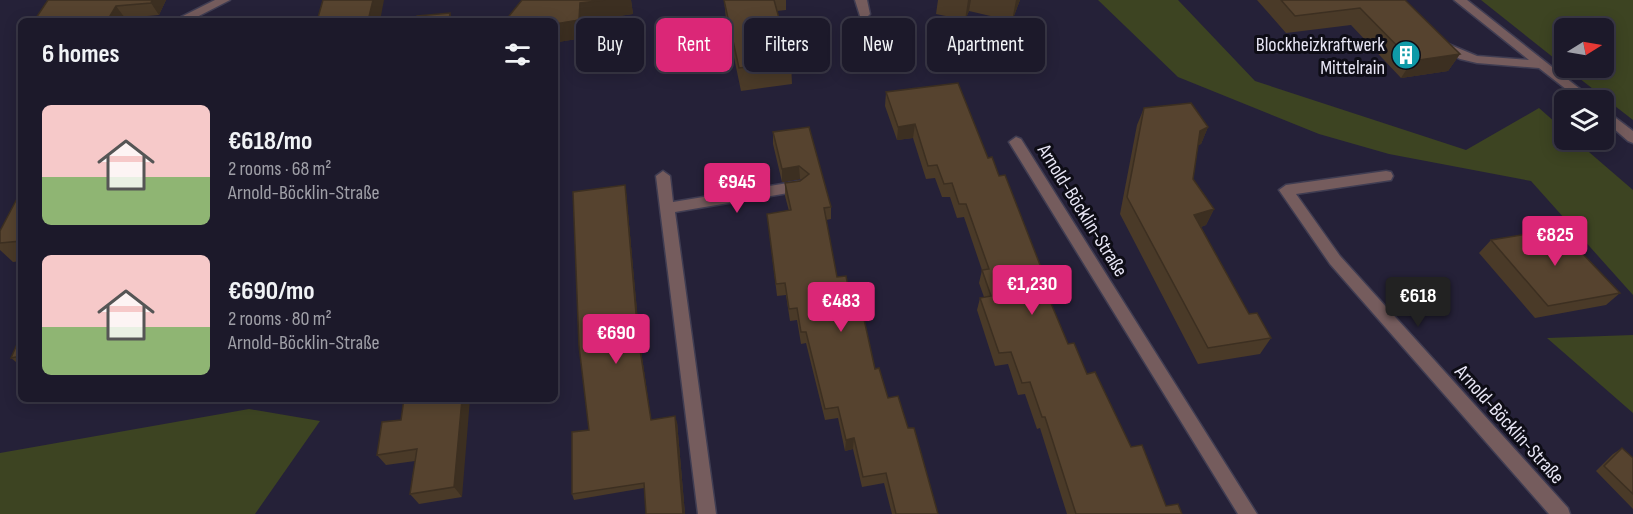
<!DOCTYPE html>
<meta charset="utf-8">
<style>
:root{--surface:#1c192a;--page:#292636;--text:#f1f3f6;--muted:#a0a0a8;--line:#3a3847;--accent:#db2777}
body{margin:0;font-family:"Sofia Sans Condensed",sans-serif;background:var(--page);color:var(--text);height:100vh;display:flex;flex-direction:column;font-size:22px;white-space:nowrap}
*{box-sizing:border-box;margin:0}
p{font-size:20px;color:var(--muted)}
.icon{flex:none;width:33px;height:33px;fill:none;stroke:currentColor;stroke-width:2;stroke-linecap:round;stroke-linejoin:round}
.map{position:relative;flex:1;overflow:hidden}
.drawer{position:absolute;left:18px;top:18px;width:540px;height:384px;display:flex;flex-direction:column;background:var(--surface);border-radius:9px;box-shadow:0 3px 15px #0003,0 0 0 2px var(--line)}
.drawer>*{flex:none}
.guide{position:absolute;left:576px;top:18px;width:570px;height:54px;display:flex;gap:12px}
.needle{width:39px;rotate:79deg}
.controls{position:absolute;left:1554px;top:18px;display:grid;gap:12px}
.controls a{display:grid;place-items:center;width:60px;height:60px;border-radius:9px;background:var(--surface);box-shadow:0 3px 15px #0003,0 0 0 2px var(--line);font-size:30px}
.price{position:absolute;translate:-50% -51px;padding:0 14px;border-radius:6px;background:var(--accent);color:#fff;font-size:20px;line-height:39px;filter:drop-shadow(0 2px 3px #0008)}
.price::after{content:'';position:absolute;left:50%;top:36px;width:18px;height:14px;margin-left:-9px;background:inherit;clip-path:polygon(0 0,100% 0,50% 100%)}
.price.selected{background:#222;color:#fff}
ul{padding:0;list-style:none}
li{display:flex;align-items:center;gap:18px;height:150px;padding:0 24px}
li span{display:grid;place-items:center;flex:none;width:168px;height:120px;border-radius:9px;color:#555}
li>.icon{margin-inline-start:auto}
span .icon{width:72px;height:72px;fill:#fffc;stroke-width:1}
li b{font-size:26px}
h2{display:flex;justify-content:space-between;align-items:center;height:72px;padding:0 24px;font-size:26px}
.tag{padding:0 21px;border-radius:9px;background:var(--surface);box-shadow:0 3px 15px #0003,0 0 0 2px var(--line);font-size:21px;line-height:54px}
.tag.selected{background:var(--accent);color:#fff}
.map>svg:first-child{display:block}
.green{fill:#3d4422}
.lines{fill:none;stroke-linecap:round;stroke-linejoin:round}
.minor-casing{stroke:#403d52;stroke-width:3}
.minor{fill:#755c5d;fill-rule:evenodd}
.wall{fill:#4a3a28}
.shaded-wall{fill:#3c2f21}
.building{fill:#56432f;stroke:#3c2f21;stroke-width:1.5}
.labels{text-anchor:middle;stroke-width:6;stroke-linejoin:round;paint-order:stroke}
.poi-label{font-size:20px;fill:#e8e6f5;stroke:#0e0d16;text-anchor:end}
.street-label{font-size:20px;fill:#e8e6f5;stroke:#0e0d16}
</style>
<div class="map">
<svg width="1633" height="514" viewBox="0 0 1633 514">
<rect width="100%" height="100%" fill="#252138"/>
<path class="green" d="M1098,0H1178L1255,81L1466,150L1539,108L1564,130V140H1575L1633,190V295L1531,181L1389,154L1319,134L1178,77Z
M1481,0H1633V120L1566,68H1604V28H1564V66Z
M1633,335V413L1547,338Z
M249,409L320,421L255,514H0V453Z"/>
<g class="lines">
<g class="minor-casing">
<path id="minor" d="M215,0H230L189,21H173Z
M855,0H867L870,14L868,16H860Z
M1454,0H1467L1594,100H1580L1539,68L1477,63L1460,59L1437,48V42L1441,41L1477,56L1529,60Z
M1604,109L1633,131V143L1628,141L1604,120Z
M1016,137L1021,139L1257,514H1238L1009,142Z
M663,171L670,176L673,202L800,181L807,186L800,191L675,212L716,514H698L656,176Z
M1386,171L1391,172L1393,176L1391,180L1296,194L1340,256L1568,508L1570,514H1549L1330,264L1279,190L1286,185Z"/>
</g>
<use href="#minor" class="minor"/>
</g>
<path class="wall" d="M48,0H166L159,15L125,18Z
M522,0H631L633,14L584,21L583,38L558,42L559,134H555V21Z
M724,0H786V10L777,11L791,62L792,84L741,91L726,19Z
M938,0H1020L1012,21L969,11L965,20L936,14Z
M1257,0H1405L1460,54L1448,71L1401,78L1351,25L1286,33Z
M886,92L988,158L999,176L1049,288L1047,294L1068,344L1087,374L1166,506L1182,514H1067L1040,428L1037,429L1025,394L1018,395L1008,364L995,366L977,310L980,298L984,297L979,283L982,270L964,217L957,218L950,197H942L935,178L926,179L913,138L897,140L885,106Z
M1144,108L1208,127L1201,144L1198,145L1193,179L1214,209L1206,225L1201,227L1249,314L1271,338L1260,354L1198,364L1120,214L1137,125Z
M809,127L831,207V219L826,220L837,277L851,302L875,369L888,398L908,428L938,514H892L884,483L862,487L853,449L845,451L838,418L825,420L806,343L801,344L797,320L790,321L786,295L777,296L767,214L789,211L785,196V183L801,180L800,179L782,182L773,144V132Z
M21,191V261L13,262L0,250V231Z
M626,192L640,343L651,420L677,422L685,514H646L644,488L574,500L572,494L589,430Z
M1491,240L1620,293L1606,305L1535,318L1479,253Z
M21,335V366L11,358Z
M404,399L462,497L419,504L410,494L415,461L386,465L377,455L401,420Z
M1622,448L1633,458V509L1596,471L1613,454Z"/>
<path class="shaded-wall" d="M152,0H166L159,15L151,3Z
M373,0H384L380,21H368Z
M605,0H631L633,14L584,21L583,38L558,42L559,134L555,121V24L580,3Z
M968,0H971L969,11L965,20Z
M1016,0H1020L1012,21Z
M116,6L125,18L123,21H107Z
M450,13L453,21H449Z
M1460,54L1448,71L1401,78L1412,61Z
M915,124L913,138L897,140L898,127Z
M1208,127L1201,144L1192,148L1200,131Z
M799,166L800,179L782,182V169Z
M625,185L626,192L640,343L652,426L651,420L638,337Z
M1214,209L1206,225L1186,232L1194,215Z
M462,399H470L462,497L454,487Z
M675,416L677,422L685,514H683Z
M854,438L853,449L845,451L846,440Z"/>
<path class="building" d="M48,0H152L151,3L116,6L107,21H34Z
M323,0H373L368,21H317Z
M522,0H605L580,3L579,20L555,24V21H505Z
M724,0H774L791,62L739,68Z
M1281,0H1405L1460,54L1412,61L1360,8L1295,16Z
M450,13L449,21H416L417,16Z
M958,83L988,158L992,157L999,176L1005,175L1049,288L1045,289L1068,344L1074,343L1087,374L1095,372L1131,447L1142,445L1166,506L1178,504L1182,514H1076L1045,417H1042L1030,382L1022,383L1011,352L999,353L980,298L991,296L982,270L989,269L966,204H959L952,183L944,184L937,165L928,166L915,124L898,127L886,92Z
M1191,103L1208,127L1200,131L1193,179L1214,209L1194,215L1249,314L1257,313L1271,338L1208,348L1127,197L1144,108Z
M809,127L831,207L824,208L837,277L846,276L851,302L860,301L875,369L879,368L888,398L898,396L908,428H914L938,514H896L886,473L863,477L854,438L846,440L838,407L825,409L806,332H801L797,308L789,309L785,283L776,284L767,214L791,210L785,183L800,181L809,174L799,166L782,169L773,132Z
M625,185L638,337L651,420L675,416L683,514H646L644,483L572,494V432L589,430L579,346L573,192Z
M21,191V241L0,243V231Z
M1559,229L1620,293L1548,306L1491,240Z
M21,335V356L11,358Z
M404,399H462L454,487L410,494L417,449L377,455L382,422L401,420Z
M1622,448L1633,458V494L1604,466Z"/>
<defs>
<g id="building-disc" transform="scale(1.5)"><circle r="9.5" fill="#0f9aa8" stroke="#0e0d16"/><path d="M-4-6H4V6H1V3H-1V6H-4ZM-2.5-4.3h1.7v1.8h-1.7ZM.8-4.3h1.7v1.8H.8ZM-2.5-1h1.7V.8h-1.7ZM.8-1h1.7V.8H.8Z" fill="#fff"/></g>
</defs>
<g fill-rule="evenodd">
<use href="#building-disc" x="1406" y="55"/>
</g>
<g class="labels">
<g class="poi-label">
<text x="1385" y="51">Blockheizkraftwerk<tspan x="1385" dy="23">Mittelrain</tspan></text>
</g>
<g class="street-label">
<text transform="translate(1083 210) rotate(58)" y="7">Arnold-Böcklin-Straße</text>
<text transform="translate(1510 424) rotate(48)" y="7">Arnold-Böcklin-Straße</text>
</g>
</g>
</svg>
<div class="controls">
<a><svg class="needle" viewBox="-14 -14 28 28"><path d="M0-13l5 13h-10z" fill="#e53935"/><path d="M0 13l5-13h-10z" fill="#a0a0a8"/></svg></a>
<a><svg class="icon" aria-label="layers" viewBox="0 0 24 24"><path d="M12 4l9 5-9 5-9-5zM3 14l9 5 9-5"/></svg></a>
</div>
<b class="price" style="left:737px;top:214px">€945</b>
<b class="price" style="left:1555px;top:267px">€825</b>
<b class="price" style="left:1032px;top:316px">€1,230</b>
<b class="price selected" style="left:1418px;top:328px">€618</b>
<b class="price" style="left:841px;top:333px">€483</b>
<b class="price" style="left:616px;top:365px">€690</b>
<div class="guide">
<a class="tag">Buy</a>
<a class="tag selected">Rent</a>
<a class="tag">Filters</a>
<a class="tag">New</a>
<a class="tag">Apartment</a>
</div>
<section class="drawer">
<h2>6 homes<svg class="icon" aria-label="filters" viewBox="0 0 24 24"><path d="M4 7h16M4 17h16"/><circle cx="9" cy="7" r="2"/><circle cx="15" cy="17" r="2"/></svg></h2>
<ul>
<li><span style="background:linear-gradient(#f6c9c9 60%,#8fb573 0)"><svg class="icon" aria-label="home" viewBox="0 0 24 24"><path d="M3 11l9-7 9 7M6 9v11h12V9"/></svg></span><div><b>€618/mo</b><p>2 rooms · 68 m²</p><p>Arnold-Böcklin-Straße</p></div></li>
<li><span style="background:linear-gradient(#f6c9c9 60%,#8fb573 0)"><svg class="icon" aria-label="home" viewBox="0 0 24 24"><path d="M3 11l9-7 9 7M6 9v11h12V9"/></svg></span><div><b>€690/mo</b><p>2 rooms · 80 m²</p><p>Arnold-Böcklin-Straße</p></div></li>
</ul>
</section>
</div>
